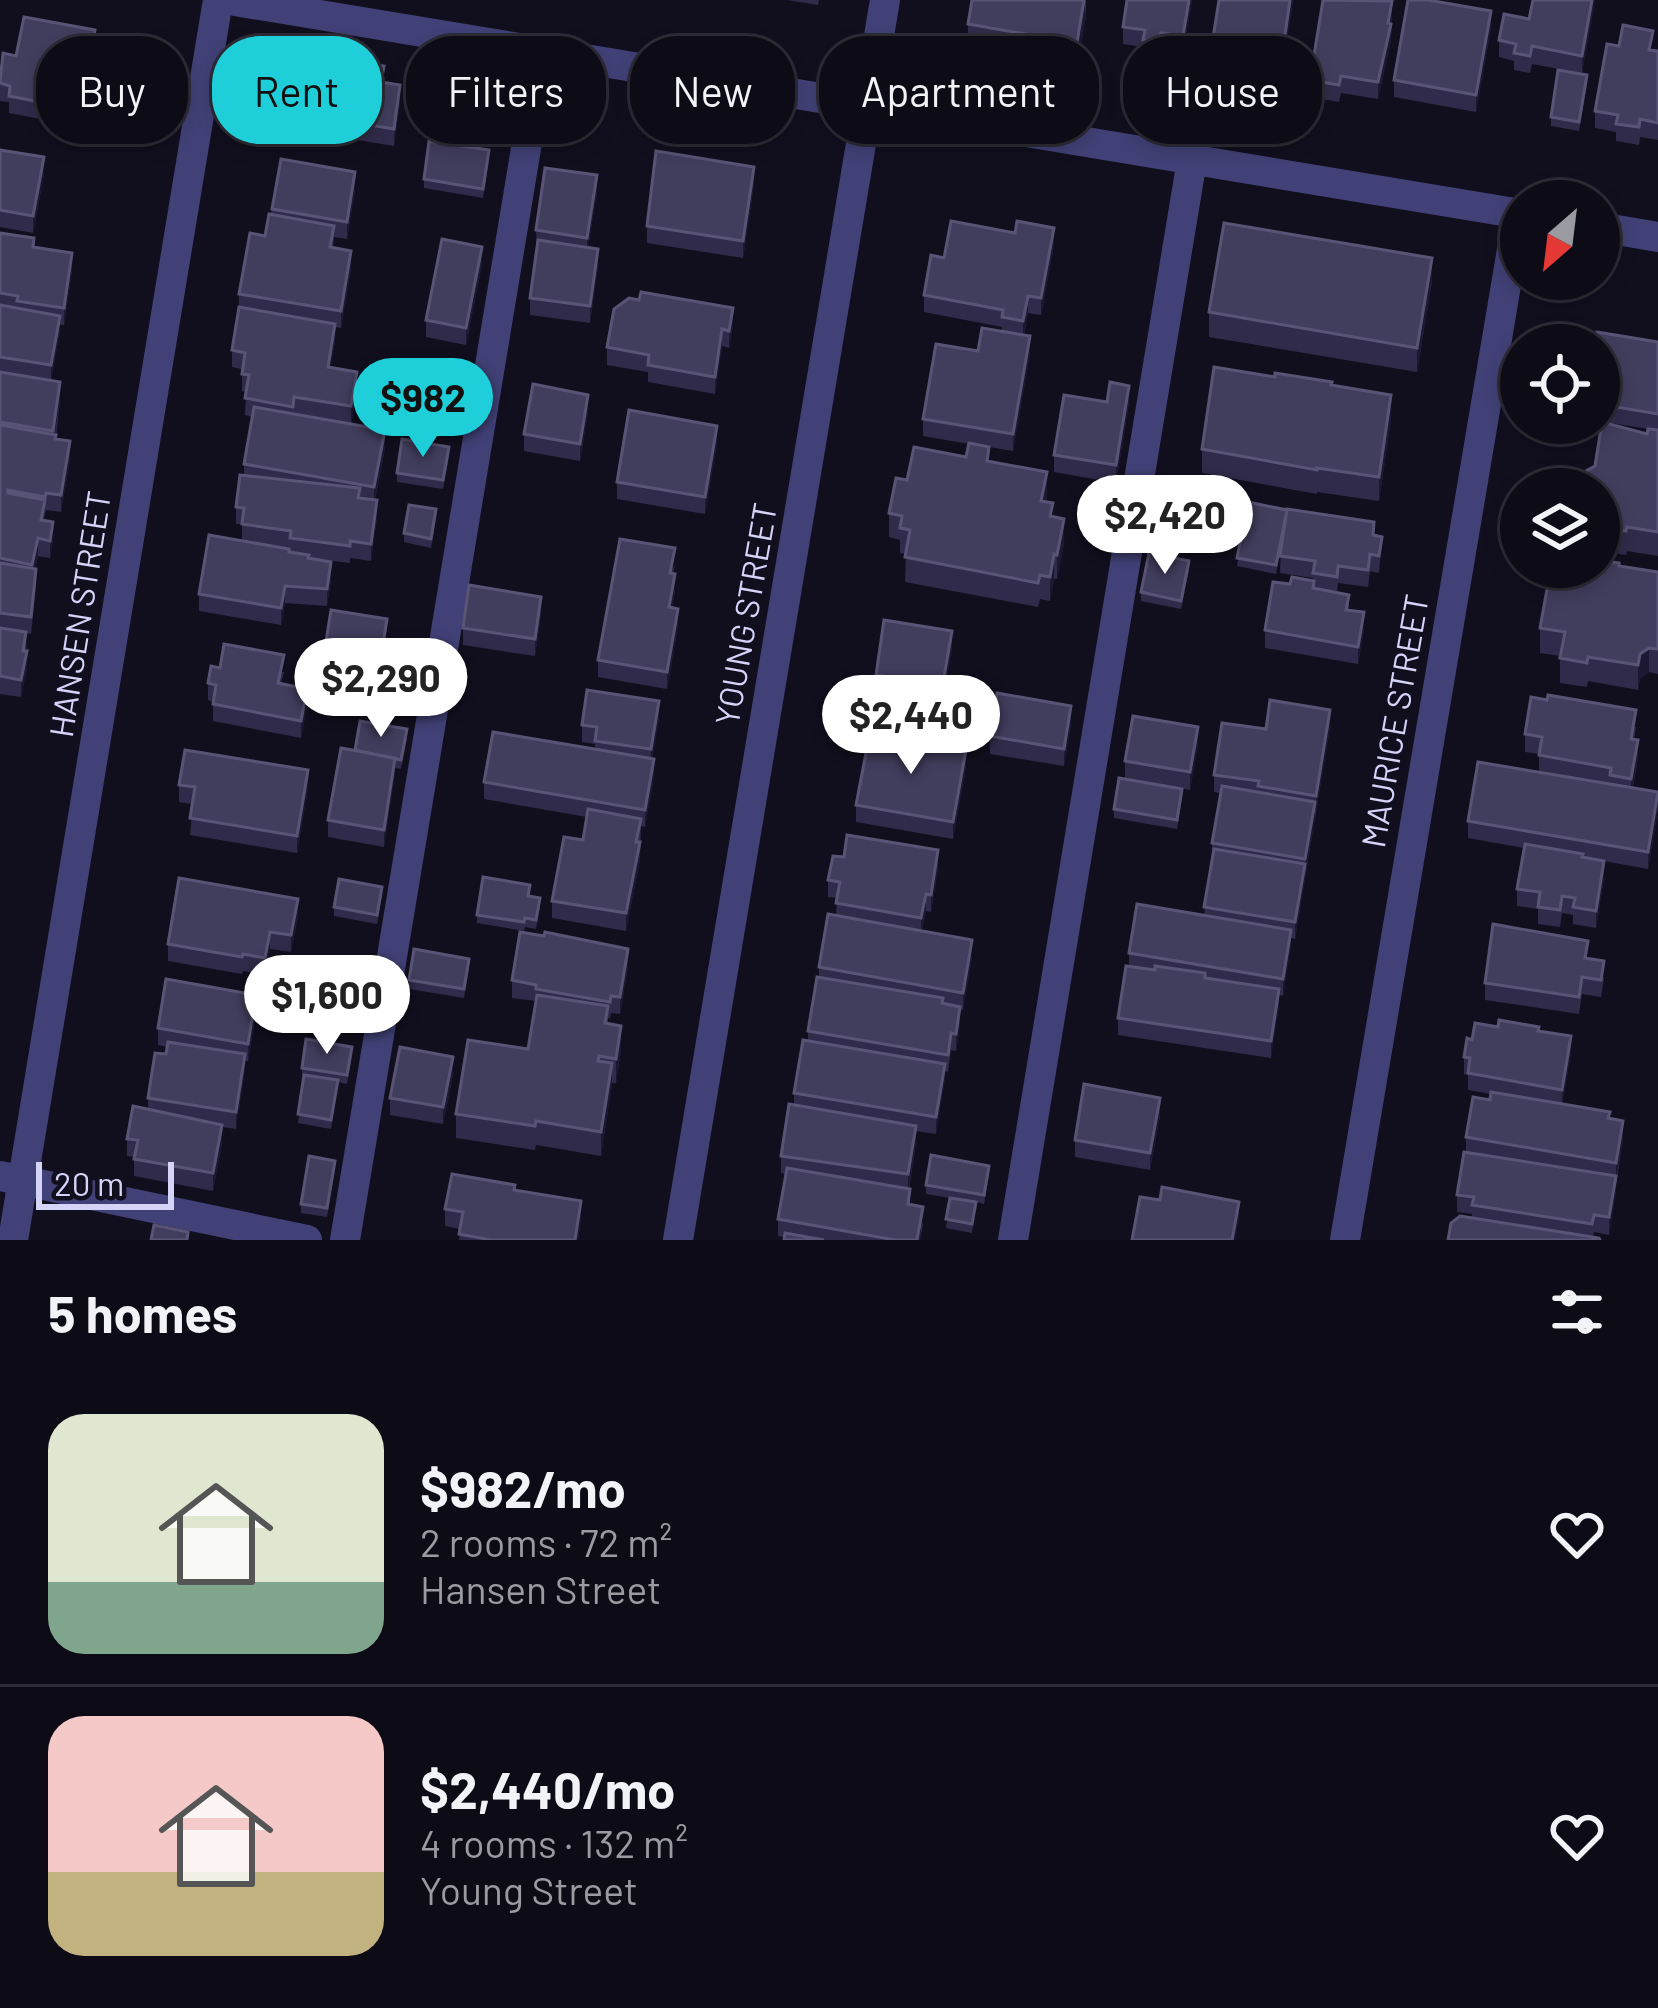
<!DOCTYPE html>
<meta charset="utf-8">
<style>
:root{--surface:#0d0b16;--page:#16141f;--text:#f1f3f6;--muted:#9a9ba1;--line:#2d2b35;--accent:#1ecfda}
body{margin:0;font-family:Barlow,sans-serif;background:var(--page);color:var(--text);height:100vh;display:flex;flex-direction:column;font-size:45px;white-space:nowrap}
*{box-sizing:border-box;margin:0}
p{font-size:39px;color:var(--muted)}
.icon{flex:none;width:66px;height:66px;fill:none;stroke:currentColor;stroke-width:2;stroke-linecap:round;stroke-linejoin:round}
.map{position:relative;height:1240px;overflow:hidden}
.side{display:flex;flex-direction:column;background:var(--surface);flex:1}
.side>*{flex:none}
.top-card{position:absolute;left:36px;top:36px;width:1587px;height:108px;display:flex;gap:24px}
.needle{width:78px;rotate:208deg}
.controls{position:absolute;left:1500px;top:180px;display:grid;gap:24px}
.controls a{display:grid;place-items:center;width:120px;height:120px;border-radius:50%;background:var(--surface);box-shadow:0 6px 18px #0003,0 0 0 3px var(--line);font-size:60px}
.scale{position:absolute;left:36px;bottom:30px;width:138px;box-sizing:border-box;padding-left:12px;border:6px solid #d6d3f9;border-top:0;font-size:33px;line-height:42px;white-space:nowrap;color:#d6d3f9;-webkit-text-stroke:9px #110f1e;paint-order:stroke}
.price{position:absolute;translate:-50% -102px;padding:0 27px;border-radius:42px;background:#fff;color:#222;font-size:39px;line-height:78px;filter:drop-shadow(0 3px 6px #0008)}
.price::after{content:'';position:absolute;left:50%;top:72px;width:36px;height:27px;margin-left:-18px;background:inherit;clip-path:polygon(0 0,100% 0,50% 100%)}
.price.on{background:var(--accent);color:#111}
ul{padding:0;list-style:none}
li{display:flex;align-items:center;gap:36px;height:300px;padding:0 48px}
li+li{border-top:3px solid var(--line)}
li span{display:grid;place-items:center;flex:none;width:336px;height:240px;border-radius:36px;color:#555}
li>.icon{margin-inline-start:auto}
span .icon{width:144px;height:144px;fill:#fffc;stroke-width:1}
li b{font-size:51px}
h2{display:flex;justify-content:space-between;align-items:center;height:144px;padding:0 48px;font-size:51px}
.chip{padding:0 42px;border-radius:48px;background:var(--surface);box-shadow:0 6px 18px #0003,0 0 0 3px var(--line);font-size:42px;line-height:108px}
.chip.on{background:var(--accent);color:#111}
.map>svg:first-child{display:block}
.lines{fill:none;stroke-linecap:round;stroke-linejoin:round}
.minor{stroke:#414177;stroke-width:30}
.wall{fill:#302b4a}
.shaded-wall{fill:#1c1831}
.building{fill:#413d5d;stroke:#595475;stroke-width:3}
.labels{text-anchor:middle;stroke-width:9;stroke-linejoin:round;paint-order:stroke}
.street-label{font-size:33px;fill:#d6d3f9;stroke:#110f1e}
</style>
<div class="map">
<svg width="1658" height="1240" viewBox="0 0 1658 1240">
<rect width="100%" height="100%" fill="#110f1e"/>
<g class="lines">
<path class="minor" d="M229,0L1521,214
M1599,227L1658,237
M0,1176L307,1240
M13,1240L218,0
M345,1240L542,52
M678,1240L885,0
M1013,1240L1192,160
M1345,1240L1518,214"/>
</g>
<path class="wall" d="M787,0H819L818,5Z
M1086,0V16L1077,67L968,48V24Z
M1192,0L1183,53L1161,50L1159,59L1143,57V47L1123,44V27Z
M1293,0L1283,66L1213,55V38Z
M1595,0L1582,73L1532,64L1530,73L1514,70V61L1499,57V40L1529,19Z
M1392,1L1391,41L1378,99L1341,93L1339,102L1310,97V80Z
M1491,28L1476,112L1394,97V80Z
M95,47L92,61L101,80L92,129L9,113V102L0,101V66L16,56Z
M1652,50L1658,51V140L1640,137L1639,145L1616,141V132L1595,128V111Z
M384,82L400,102L394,146L279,127V110Z
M1587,84L1579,131L1551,126V117Z
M513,101L505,147L471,140V132Z
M0,150L44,174L33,233L0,227Z
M489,159L483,198L424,188V179Z
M754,184L743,258L647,243V226Z
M355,190L347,239L334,237L333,248L351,268L341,328L335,327V341L330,367L357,389L351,424L385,448L375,500L377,517L371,561L350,558V563L308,558L331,579L327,606L285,603L281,625L199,611V594L290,552V548L242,541V524H236V507L244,476V464L252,417L245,415L246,392L242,391V369L232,367V350L239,307V294L265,236L272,209Z
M597,192L588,247L598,266L590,323L530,315V298L537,247L536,230Z
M0,233L34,247L72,270L64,325H60L51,380L60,399L56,439L70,459L61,512L46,510L45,514L44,520L53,539L50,558L38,556L35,569L36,586L31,634L26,633L27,668L21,697L0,694Z
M1054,245L1041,315L1028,313L1024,335L1030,353L1013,451L989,447V462L1047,497L1046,502L1064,543L1057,579H1054L1050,601L1040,599L1038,607L905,582L906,554L900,553V540L889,537V513L907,480L966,457L969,444L923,436V419L978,351L1002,331V327L924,312V295L944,258Z
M482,264L466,345L426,337V320Z
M1432,282L1417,372L1209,337V312Z
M733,325L729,348L722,346L715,394L648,382V372L607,365V347Z
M1658,342V556L1627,551L1626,555L1599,551V489L1647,434L1648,429L1599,421V345Z
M1332,385L1391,419L1379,501L1317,492V494L1202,473V449Z
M1107,402L1129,403L1116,483L1054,472V455Z
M588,412L580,461L524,451V434Z
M717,443L705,514L617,499V482Z
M449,456L443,489L397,482V473Z
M1248,502L1287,510V513V509L1374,522V535L1382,537L1379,573L1370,571L1368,587L1338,583L1337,593L1349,595V610L1364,612V629L1358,664L1265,648V630L1273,582L1290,584L1292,577L1313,581V578L1280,573L1281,548L1276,574L1237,566Z
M1238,517L1233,548L1188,542V533Z
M436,518L431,548L404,542V533Z
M675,565L673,573L675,591L672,608L678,626L667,689L598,677V660Z
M1619,566L1658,572V674L1649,672L1640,679L1638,690L1588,681L1587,687L1560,683V656L1540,653V628Z
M1189,570L1181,609L1141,601V592Z
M541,614L535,656L463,645V628Z
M387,628L381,666L325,657V648Z
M952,648L939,723L880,713V693L876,692V675Z
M220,668L284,672L281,684L307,706L301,738L213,721V702L208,700V683Z
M659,718L652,759L654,776L645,827L641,826L640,859L626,931L552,918V901L583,840L587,817L484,799V782L595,749V744L582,742V725Z
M1071,723L1064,766L990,754V736Z
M1330,727L1295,939L1291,938L1283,996L1279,995L1271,1058L1118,1035V1018L1129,966V953L1204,915L1212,860V843L1220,793L1214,792V775L1266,729Z
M1636,727L1634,740L1638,757L1633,788L1658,809L1648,869L1604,861V878L1596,928L1573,924V915L1562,913L1560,927L1538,924V909L1517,906V889L1524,848L1468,838V821L1539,772V754L1525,752V734Z
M407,738L401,769L395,768L384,847L328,837V820L355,750Z
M1198,744L1190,790L1125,778V761Z
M966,767L953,839L856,822V805Z
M179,785L308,787L297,853L190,835L193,804L179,802Z
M1182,798L1177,829L1114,818V809Z
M938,868L931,912L926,911L922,931L972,957L963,1010L960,1009V1024L956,1051L951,1050L948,1072L945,1071L936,1134L916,1131V1143L909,1189L910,1204L923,1224L920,1240H784V1237L778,1236V1219L786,1174L781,1173V1156L794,1105V1093L808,1041V1031L819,978V967L836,916L837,898L828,897V880Z
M382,896L377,924L334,916V907Z
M529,896L540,907L536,929L525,927L524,931L477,923V915Z
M298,916L291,952L270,949L265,975L243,971L242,974L168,961V944Z
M1588,959L1604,978L1601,997L1582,994L1579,1014L1485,1000V983Z
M628,966L620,1014L611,1013L610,1019L608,1018V1024L621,1050L616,1083H612L601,1156L536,1145L535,1150L456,1138V1114L528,1049L536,1001L512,998V980Z
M469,968L464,998L409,989V980Z
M256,1012L248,1061H245L236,1129L222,1127V1143L213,1191L134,1176V1157L127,1156V1139L148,1109V1098L166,1054L167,1047L158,1045V1028Z
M1539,1031L1571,1053L1562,1104L1610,1118L1623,1138L1609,1235L1594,1232L1593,1237L1472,1218V1214L1457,1212V1195L1466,1152V1137L1490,1100V1094L1468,1090V1075L1464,1074V1057L1472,1040Z
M352,1056L347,1084L338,1082L331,1129L298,1123L304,1077L302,1076V1068Z
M453,1074L443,1124L390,1115V1098Z
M1160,1115L1150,1170L1075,1157V1140Z
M335,1169L327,1217L301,1213V1204Z
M989,1175L984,1204L976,1202L972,1233L946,1228L950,1198L926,1194V1185Z
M514,1190L581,1218L578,1240H459L460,1229L445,1226V1209Z"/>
<path class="shaded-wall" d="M1084,0L1086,16L1077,67V43Z
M1189,0H1192L1183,53V36Z
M1290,0H1293L1283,66V49Z
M1592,0H1595L1582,73V56Z
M1392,1L1391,41L1378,99V82Z
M1491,11V28L1476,112V95Z
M101,63V80L92,129V112Z
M400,85V102L394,146V129Z
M44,157V174L33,233V216Z
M754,167V184L743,258V241Z
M355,172V190L347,239V222Z
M597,175V192L587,255V238Z
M1054,228V245L1041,315V298Z
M482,247V264L466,345V328Z
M598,249V266L590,323V306Z
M351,251V268L341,328V311Z
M72,253V270L64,325V308Z
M1432,258V282L1417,372V348Z
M1028,296V313L1023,338V321Z
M733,308V325L729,348V331Z
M60,316V333L51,382V365Z
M335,324V341L328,384V367Z
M722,329V346L715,394V377Z
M1030,336V353L1013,451V434Z
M357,372V389L351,424V406Z
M60,382V399L53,448V431Z
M1129,386V403L1116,483V465Z
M588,395V412L580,461V444Z
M1391,395V419L1379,501V477Z
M717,426V443L705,514V497Z
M385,430V448L374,504V487Z
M70,441V459L61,512V495Z
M1047,472V497L1041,525V501Z
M377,500V517L371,561V544Z
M1064,519V543L1057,579V555Z
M53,522V539L50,558V541Z
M38,538V556L32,582V565Z
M1054,554V579L1050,601V577Z
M331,562V579L327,606V589Z
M675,574V591L669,624V607Z
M285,586V603L281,625V608Z
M541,597V614L535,656V639Z
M678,609V626L667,689V672Z
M1364,612V629L1358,664V647Z
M952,631V648L939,723V706Z
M1649,648V672L1640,679L1638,690V665L1640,654Z
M27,651V668L21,697V680Z
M307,689V706L301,738V721Z
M659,701V718L651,767V749Z
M1071,706V723L1064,766V749Z
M1330,710V727L1316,813V796Z
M1198,727V744L1190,790V772Z
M1638,740V757L1631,796V779Z
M966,750V767L953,839V822Z
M395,758V775L384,847V830Z
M654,759V776L645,827V810Z
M308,770V787L297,853V836Z
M1658,792V809L1648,869V852Z
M1315,802V819L1305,876V859Z
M640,842V859L626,931V913Z
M938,850V868L931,912V895Z
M1604,861V878L1596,928V911Z
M1305,864V881L1295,939V922Z
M926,894V911L921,935V918Z
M298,899V916L291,952V935Z
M1291,930V947L1283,996V979Z
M270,932V949L265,975V958Z
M972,940V957L963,1010V993Z
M628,949V966L620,1014V997Z
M1279,989V1006L1271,1058V1041Z
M256,995V1012L248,1061V1044Z
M960,1007V1024L956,1051V1034Z
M621,1026V1050L616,1083V1059Z
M1571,1036V1053L1562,1107V1090Z
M245,1054V1071L236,1129V1112Z
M453,1057V1074L443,1124V1107Z
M612,1063V1087L601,1156V1132Z
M945,1064V1081L936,1134V1117Z
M1160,1098V1115L1150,1170V1153Z
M1623,1121V1138L1616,1180V1163Z
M222,1125V1143L213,1191V1173Z
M916,1126V1143L908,1191V1174Z
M1616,1176V1193L1609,1235V1217Z
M581,1201V1218L578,1240H575Z
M1239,1202V1219L1235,1240H1232Z
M923,1207L920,1240H917Z"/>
<path class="building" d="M972,0H1084L1077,43L968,24Z
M1127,0H1189L1183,36L1161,33L1159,42L1143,40L1145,30L1123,27Z
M1219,0H1290L1283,49L1213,38Z
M1323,0L1392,1L1388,23L1391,24L1378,82L1341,76L1339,85L1310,80Z
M1408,0H1428L1491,11L1476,95L1394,80Z
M1533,0H1592L1582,56L1532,46L1530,56L1514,53L1516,44L1499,40L1504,14L1529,19Z
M24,17L95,30L89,60L101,63L92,112L9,96L10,86L0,83L3,53L16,56Z
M1623,25L1653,31L1649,50L1658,51V123L1640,119L1639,127L1616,124L1618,115L1595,111L1607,44L1619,46Z
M305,54L384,66L381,82L400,85L394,129L279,110L286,70L302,72Z
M1558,70L1587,75L1579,122L1551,117Z
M479,87L513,93L505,138L471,132Z
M429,141L489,150L483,189L424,179Z
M0,150L44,157L33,216L0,210Z
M656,151L754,167L743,241L647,226Z
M281,159L355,172L347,222L272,209Z
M545,168L597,175L587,238L536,230Z
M269,214L334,226L330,247L351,251L341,311L239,294L250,233L265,236Z
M951,221L1015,233L1017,221L1054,228L1041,298L1028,296L1023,321L1002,317L1003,310L924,295L931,255L944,258Z
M1224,223L1432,258L1417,348L1209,312Z
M0,233L34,238L33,247L72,253L64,308L17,301L18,296L0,293Z
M442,239L482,247L466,328L426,320Z
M538,240L598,249L590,306L530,298Z
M641,292L733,308L729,331L722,329L715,377L648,365L649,355L607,347L614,309L629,298L639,300Z
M0,305L60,316L51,365L0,357Z
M239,307L335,324L328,367L357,372L351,406L294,397L293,407L245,398L249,375L242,374L245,353L232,350Z
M982,328L1030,336L1013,434L923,419L936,344L978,351Z
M1597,332L1658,342V414L1599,404V345H1595Z
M1214,367L1275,377V373L1332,382L1331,385L1391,395L1379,477L1317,468V470L1202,449Z
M0,372L60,382L53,431L0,422Z
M1110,382L1129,386L1116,465L1054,455L1064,395L1107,402Z
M533,384L588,395L580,444L524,434Z
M254,407L385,430L374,487L244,464Z
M629,410L717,426L705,497L617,482Z
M1602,422L1647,434L1648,429L1658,430V532L1627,527L1626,531L1599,526V489H1583L1586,471L1595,466Z
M0,425L56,435L55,439L70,441L61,495L46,493L45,497L8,490V493L45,500L41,520L53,522L50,541L38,538L32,565L0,558Z
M402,439L449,447L443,480L397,473Z
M969,443L989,447L987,461L1047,472L1041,501L1053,503L1050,516L1064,519L1057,555L1054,554L1050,577L1040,575L1038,583L905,557L910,530L900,528L902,516L889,513L896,478L907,480L914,447L966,457Z
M240,475L360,488L358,498L377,500L371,544L350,541V546L290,538L291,531L242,524L244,508L236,507Z
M1193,500L1238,508L1233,540L1188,533Z
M1248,502L1287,510L1276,565L1237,558Z
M409,505L436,509L431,539L404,533Z
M1287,509L1374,522L1373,535L1382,537L1379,556L1370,554L1368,570L1338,566L1337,577L1313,573L1315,561L1280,556Z
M209,535L289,549V552L309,555L308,558L331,562L327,589L285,586L281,608L199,594Z
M620,539L675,548L670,573L675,574L669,607L678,609L667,672L598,660Z
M1149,553L1189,561L1181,601L1141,592Z
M1599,560L1619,563V566L1658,572V649L1649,648L1640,654L1638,665L1588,657L1587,663L1560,658L1565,632L1540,628L1551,567H1599Z
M0,563L36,569L31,617L0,613Z
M1292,577L1314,581L1313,588L1349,595L1346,610L1364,612L1358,647L1265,630L1273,582L1290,584Z
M469,585L541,597L535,639L463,628Z
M331,610L387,619L381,657L325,648Z
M884,620L952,631L939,706L880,696L883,676L876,675Z
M0,628L26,632L23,651H27L21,680L0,676Z
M224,644L284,655L278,683L307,689L301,721L213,704L216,685L208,683L211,666L220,668Z
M587,690L659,701L651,749L595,741L597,727L582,725Z
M997,693L1071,706L1064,749L990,736Z
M1548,695L1636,710L1631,739L1638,740L1631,779L1610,775L1611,768L1539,755L1542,737L1525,734L1531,697L1547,700Z
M1270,700L1330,710L1316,796L1258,786L1259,781L1214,775L1222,723L1266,729Z
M1133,716L1198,727L1190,772L1125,761Z
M360,721L407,729L401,760L355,750Z
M493,732L654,759L645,810L484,782Z
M870,732L966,750L953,822L856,805Z
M341,748L395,758L384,830L328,820Z
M185,750L308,770L297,836L190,818L195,787L179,785Z
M1478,762L1658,792L1648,852L1468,821Z
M1119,778L1182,789L1177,820L1114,809Z
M1222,786L1315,802L1305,859L1212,843Z
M588,809L641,819L636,842H640L626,913L552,901L564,837L583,840Z
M847,835L938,850L931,895L926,894L921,918L836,903L840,882L828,880L833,856L844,857Z
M1525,844L1583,854L1582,857L1604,861L1596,911L1573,907L1575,898L1562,896L1560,910L1538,907L1540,892L1517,889Z
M1214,849L1305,864L1295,922L1204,907Z
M483,877L530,885L528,896L540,898L536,920L525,918L524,922L477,915Z
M179,878L298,899L291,935L270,932L265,958L243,954L242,957L168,944Z
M339,879L382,887L377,915L334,907Z
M1137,904L1291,930L1283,979L1129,953Z
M828,914L972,940L963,993L819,967Z
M1493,924L1588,941L1585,958L1604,961L1601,980L1582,977L1579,997L1485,983Z
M520,932L544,936L545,932L628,949L620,997L611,996L610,1002L536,989V985L512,980Z
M414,949L469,959L464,989L409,980Z
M1126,966L1155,970V966L1205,973V978L1279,989L1271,1041L1118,1018Z
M817,977L943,998L942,1003L960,1007L956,1034L951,1033L948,1055L808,1031Z
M166,979L256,995L248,1044L158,1028Z
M537,995L608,1006L605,1023L621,1026L616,1059L599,1056L598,1061L612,1063L601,1132L536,1121L535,1126L456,1114L468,1040L528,1049Z
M1499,1020L1539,1027L1538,1031L1571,1036L1562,1090L1468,1073L1470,1058L1464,1057L1467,1038L1472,1040L1475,1023L1498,1027Z
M306,1039L352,1047L347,1075L302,1068Z
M803,1040L945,1064L936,1117L794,1093Z
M168,1042L245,1054L236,1112L148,1098L155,1053L166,1054Z
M400,1047L453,1057L443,1107L390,1098Z
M304,1075L338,1080L331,1120L298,1114Z
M1084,1084L1160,1098L1150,1153L1075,1140Z
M1491,1092L1610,1112L1608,1118L1623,1121L1616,1163L1466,1137L1473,1097L1490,1100Z
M789,1104L916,1126L908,1174L781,1156Z
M133,1106L222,1125L213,1173L134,1159L138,1140L127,1139Z
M1464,1152L1616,1176L1609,1217L1594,1215L1592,1224L1472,1205L1474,1197L1457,1195Z
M931,1155L989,1166L984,1195L926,1185Z
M309,1156L335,1161L327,1208L301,1204Z
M787,1168L910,1189L908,1204L923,1207L917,1240H895L778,1219Z
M452,1174L515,1185L514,1190L581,1201L575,1240H491L459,1234L463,1212L445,1209Z
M1162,1187L1239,1202L1232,1240H1132L1140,1197L1160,1200Z
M950,1198L976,1202L972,1224L946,1219Z
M1460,1216L1599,1238L1600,1240H1448L1451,1223Z
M154,1225L188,1232L187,1240H151Z
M785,1233L824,1240H784Z"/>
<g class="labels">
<g class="street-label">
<text transform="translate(80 614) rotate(-81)" y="12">HANSEN STREET</text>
<text transform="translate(746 614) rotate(-80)" y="12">YOUNG STREET</text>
<text transform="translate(1395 721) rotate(-80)" y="12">MAURICE STREET</text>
</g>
</g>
</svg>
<div class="controls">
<a><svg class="needle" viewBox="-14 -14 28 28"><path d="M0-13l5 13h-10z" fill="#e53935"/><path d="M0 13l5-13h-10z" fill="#9a9ba1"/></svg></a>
<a><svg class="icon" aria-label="locate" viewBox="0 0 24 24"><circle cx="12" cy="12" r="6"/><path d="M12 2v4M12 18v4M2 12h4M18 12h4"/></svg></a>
<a><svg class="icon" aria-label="layers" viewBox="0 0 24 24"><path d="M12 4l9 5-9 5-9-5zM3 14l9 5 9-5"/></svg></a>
</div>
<div class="scale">20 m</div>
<b class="price on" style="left:423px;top:460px">$982</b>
<b class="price" style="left:1165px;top:577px">$2,420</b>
<b class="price" style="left:381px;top:740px">$2,290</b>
<b class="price" style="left:911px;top:777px">$2,440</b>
<b class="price" style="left:327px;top:1057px">$1,600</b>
<div class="top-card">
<a class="chip">Buy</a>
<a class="chip on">Rent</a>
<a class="chip">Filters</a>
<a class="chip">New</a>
<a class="chip">Apartment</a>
<a class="chip">House</a>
</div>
</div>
<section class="side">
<h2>5 homes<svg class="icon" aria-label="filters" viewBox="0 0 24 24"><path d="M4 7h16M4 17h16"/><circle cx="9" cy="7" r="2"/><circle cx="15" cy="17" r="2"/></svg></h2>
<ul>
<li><span style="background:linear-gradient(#dfe7d0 70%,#7fa58c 0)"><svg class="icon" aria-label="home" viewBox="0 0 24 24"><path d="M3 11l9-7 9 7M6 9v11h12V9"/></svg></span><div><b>$982/mo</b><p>2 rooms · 72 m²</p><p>Hansen Street</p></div><svg class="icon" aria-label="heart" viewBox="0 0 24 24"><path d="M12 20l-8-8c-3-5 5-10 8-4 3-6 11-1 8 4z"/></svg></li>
<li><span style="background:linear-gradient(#f6c9c9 65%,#c2b280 0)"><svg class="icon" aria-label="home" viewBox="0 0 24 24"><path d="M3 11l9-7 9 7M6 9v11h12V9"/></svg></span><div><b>$2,440/mo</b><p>4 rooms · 132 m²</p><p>Young Street</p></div><svg class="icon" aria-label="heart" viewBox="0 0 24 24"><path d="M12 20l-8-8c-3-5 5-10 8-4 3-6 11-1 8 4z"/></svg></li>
</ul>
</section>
